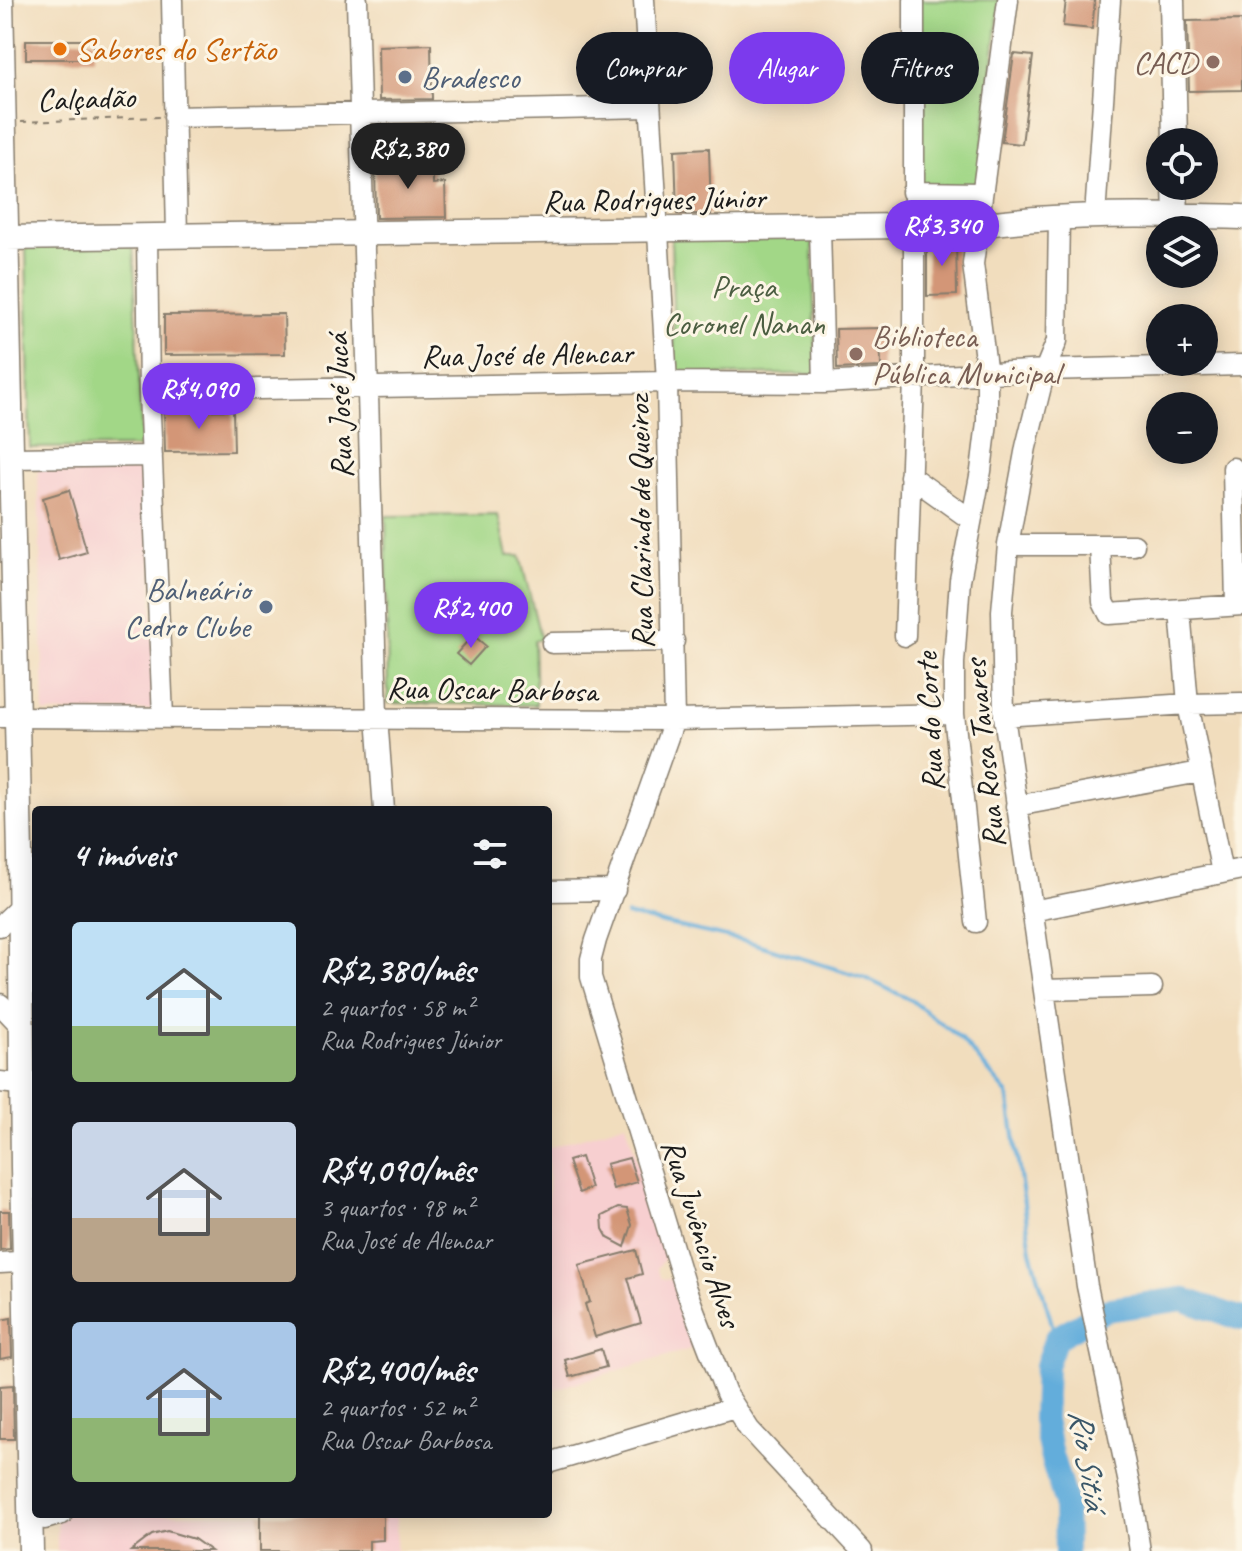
<!DOCTYPE html>
<html lang="pt">
<meta charset="utf-8">
<style>
:root{--surface:#171b24;--page:#242831;--text:#f1f3f6;--muted:#9ea1a6;--accent:#7c3aed}
body{margin:0;font-family:Caveat,sans-serif;background:var(--page);color:var(--text);height:100vh;display:flex;flex-direction:column;font-size:30px;white-space:nowrap}
*{box-sizing:border-box;margin:0}
p{font-size:26px;color:var(--muted)}
.icon{flex:none;width:44px;height:44px;fill:none;stroke:currentColor;stroke-width:2;stroke-linecap:round;stroke-linejoin:round}
.map{position:relative;flex:1;overflow:hidden}
.drawer{position:absolute;left:32px;top:806px;width:520px;height:712px;display:flex;flex-direction:column;background:var(--surface);border-radius:8px;box-shadow:0 4px 20px #0003}
.drawer>*{flex:none}
.top-card{position:absolute;left:576px;top:32px;width:546px;height:72px;display:flex;gap:16px}
.controls{position:absolute;left:1146px;top:128px;display:grid;gap:16px}
.controls a{display:grid;place-items:center;width:72px;height:72px;border-radius:50%;background:var(--surface);box-shadow:0 4px 20px #0003;font-size:40px}
.price{position:absolute;translate:-50% -68px;padding:0 18px;border-radius:28px;background:var(--accent);color:#fff;font-size:26px;line-height:52px;filter:drop-shadow(0 2px 4px #0008)}
.price::after{content:'';position:absolute;left:50%;top:48px;width:24px;height:18px;margin-left:-12px;background:inherit;clip-path:polygon(0 0,100% 0,50% 100%)}
.price.selected{background:#222;color:#fff}
ul{padding:0;list-style:none}
li{display:flex;align-items:center;gap:24px;height:200px;padding:0 40px}
li span{display:grid;place-items:center;flex:none;width:224px;height:160px;border-radius:8px;color:#555}
li>.icon{margin-inline-start:auto}
span .icon{width:96px;height:96px;fill:#fffc;stroke-width:1}
li b{font-size:34px}
h2{display:flex;justify-content:space-between;align-items:center;height:96px;padding:0 40px;font-size:34px}
.pill{padding:0 28px;border-radius:36px;background:var(--surface);box-shadow:0 4px 20px #0003;font-size:28px;line-height:72px}
.pill.selected{background:var(--accent);color:#fff}
.map>svg:first-child{display:block}
.built{fill:#f7cfd0}
.green{fill:#a2d787;stroke:#5f7a52;stroke-width:2}
.lines{fill:none;stroke-linecap:round;stroke-linejoin:round}
.stream{stroke:#64addb;stroke-width:4}
.river{stroke:#64addb;stroke-width:24}
.building{fill:#d39677}
.minor-casing{stroke:#867c6c;stroke-width:23}
.major-casing{stroke:#867c6c;stroke-width:27}
.path{stroke:#867c6c;stroke-width:2;stroke-dasharray:6 6;stroke-linecap:butt}
.minor{stroke:#fff;stroke-width:20}
.major{stroke:#fff;stroke-width:24}
.food-dot{fill:#e8710a;stroke:#fcf5e5;stroke-width:3}
.education-dot{fill:#8d6e63;stroke:#fcf5e5;stroke-width:3}
.service-dot{fill:#5c6f8a;stroke:#fcf5e5;stroke-width:3}
.labels{text-anchor:middle;stroke-width:6;stroke-linejoin:round;paint-order:stroke}
.food-label{font-size:32px;fill:#c56008;stroke:#fcf5e5;text-anchor:start}
.education-label{font-size:32px;fill:#785e54;stroke:#fcf5e5;text-anchor:end}
.service-label{font-size:32px;fill:#4e5e75;stroke:#fcf5e5;text-anchor:start}
.street-label{font-size:32px;fill:#1c1c1c;stroke:#fcf5e5}
.park-label{font-size:32px;fill:#4b5d41;stroke:#fcf5e5}
.water-label{font-size:34px;font-style:italic;fill:#395668;stroke:#fcf5e5}
</style>
<div class="map">
<svg width="1242" height="1551" viewBox="0 0 1242 1551">
<rect width="100%" height="100%" fill="#fcf5e5"/>
<filter id="ink" filterUnits="userSpaceOnUse"><feTurbulence type="fractalNoise" baseFrequency=".0125" numOctaves="2"/><feDisplacementMap in="SourceGraphic" scale="16" xChannelSelector="R" yChannelSelector="G"/><feConvolveMatrix kernelMatrix="1 2 1 2 8 2 1 2 1" color-interpolation-filters="sRGB"/></filter>
<filter id="wash" filterUnits="userSpaceOnUse"><feTurbulence type="fractalNoise" baseFrequency=".006" numOctaves="4" result="noise"/><feDisplacementMap in="SourceGraphic" scale="32" xChannelSelector="R" yChannelSelector="G"/><feGaussianBlur stdDeviation="1.8" result="paint"/><feColorMatrix in="noise" values="0 0 0 0 0 0 0 0 0 0 0 0 0 0 0 0 0 1.4 0 .05"/><feComposite in="paint" operator="in"/></filter>
<g filter="url(#wash)">
<rect width="100%" height="100%" fill="#f1ddbd"/>
<path class="built" d="M150,465L154,710L44,713L38,468Z
M626,1123L666,1257L657,1268L661,1278L676,1281L694,1348L548,1391V1148Z
M57,1514H397L396,1551H57Z"/>
<path class="green" d="M918,0H1000L978,187L917,186Z
M812,234L816,374L675,375L671,236Z
M133,241L142,447L30,448L26,243Z
M498,515L507,556H520L541,640H534L536,705L388,703L386,516Z"/>
<g class="lines">
<path class="stream" d="M627,915L753,943L865,978L911,1000L960,1038L1008,1094L1031,1251L1056,1338"/>
<path class="river" d="M1066,1551L1065,1501L1051,1455L1044,1419L1046,1366L1056,1338L1105,1310L1182,1299L1242,1319"/>
</g>
<g id="blocks">
<path class="building" d="M1066,0H1095L1092,29L1063,26Z
M1242,20V90L1189,91L1187,21Z
M26,40H94V59H26Z
M431,44L432,99L379,100L378,46Z
M1014,54L1033,56L1022,144L1002,142Z
M709,148L711,214H677L675,150Z
M433,161V184L445,183L446,217L376,218L375,162Z
M956,240L957,295L927,296V241Z
M284,314L285,354L164,355V315Z
M880,328L881,367L837,369L836,329Z
M233,410L234,451L165,452L164,411Z
M69,490L87,552L59,560L43,498Z
M473,635L486,646L469,665L456,654Z
M581,1157L591,1188L579,1193L568,1161Z
M629,1158L637,1182L613,1189L606,1164Z
M618,1208L627,1209L632,1225L625,1247L608,1238L603,1229L602,1216Z
M0,1211H9L10,1249L0,1250Z
M636,1250L642,1274L628,1278L641,1323L595,1337L585,1304L590,1302L579,1265Z
M11,1318L12,1357L0,1359V1320Z
M601,1349L606,1367L570,1377L565,1360Z
M13,1385L14,1439H0V1386Z
M260,1514H383V1540L369,1541V1551H260Z
M167,1531L194,1539L211,1551H131L152,1535Z"/>
</g>
</g>
<g filter="url(#ink)">
<use href="#blocks" fill-opacity="0" stroke="#867c6c" stroke-width="2"/>
<g class="lines">
<g class="minor-casing">
<path id="minor" d="M172,0L177,236
M357,0L377,717L384,810
M644,0L667,382L674,720L596,940L591,959V977L685,1287L726,1393L749,1429L862,1551
M174,117L650,107
M912,192L981,193
M1095,216L1110,0
M1059,218L1057,341L1045,370L1026,447L1008,545L1002,611L1004,716L1087,1286L1131,1493L1140,1551
M820,228L824,383
M147,235L149,391L163,717
M149,391L667,382L824,383L1045,370L1242,365
M12,458L152,456
M1233,468L1236,605
M910,476L970,519
M1008,545H1134
M1100,546L1103,602L1109,614L1242,605
M1180,610L1188,704L1222,873
M905,636L914,379V0
M552,643L674,641
M1004,716L1188,704L1242,703
M0,717L674,720L954,714
M1016,806L1200,772
M548,891L615,890
M1032,911L1242,869
M976,922L954,714V663L960,580L981,471L987,422V375L973,264L1008,0
M34,923L36,924
M0,926L20,907
M1044,990L1152,987
M0,1004L20,1025
M0,1082L36,1086
M0,1263L36,1261
M548,1463L735,1407
M45,1519L62,1514"/>
</g>
<g class="major-casing">
<path id="major" d="M1,0L20,855L23,1167L31,1551
M1172,0L1175,142
M1175,186L1176,216
M6,238L978,225C1065,213 1154,215 1242,217"/>
</g>
<path class="path" d="M21,122L159,117"/>
<use href="#minor" class="minor"/>
<use href="#major" class="major"/>
</g>
</g>
<circle class="food-dot" cx="60" cy="49" r="8"/>
<g class="education-dot">
<circle cx="1213" cy="62" r="8"/>
<circle cx="856" cy="354" r="8"/>
</g>
<g class="service-dot">
<circle cx="405" cy="77" r="8"/>
<circle cx="266" cy="607" r="8"/>
</g>
<g class="labels">
<g class="food-label">
<text x="76" y="60">Sabores do Sertão</text>
</g>
<g class="education-label">
<text x="1197" y="73">CACD</text>
<text x="872" y="347" text-anchor="start">Biblioteca<tspan x="872" dy="37">Pública Municipal</tspan></text>
</g>
<g class="service-label">
<text x="421" y="88">Bradesco</text>
<text x="250" y="600" text-anchor="end">Balneário<tspan x="250" dy="37">Cedro Clube</tspan></text>
</g>
<g class="street-label">
<text transform="translate(86 98) rotate(-2)" y="11">Calçadão</text>
<text transform="translate(654 199) rotate(-1)" y="11">Rua Rodrigues Júnior</text>
<text transform="translate(527 354) rotate(-1)" y="11">Rua José de Alencar</text>
<text transform="translate(339 406) rotate(-92)" y="11">Rua José Jucá</text>
<text transform="translate(640 522) rotate(-91)" y="11">Rua Clarindo de Queiroz</text>
<text transform="translate(492 689) rotate(1)" y="11">Rua Oscar Barbosa</text>
<text transform="translate(929 722) rotate(-93)" y="11">Rua do Corte</text>
<text transform="translate(984 754) rotate(-96)" y="11">Rua Rosa Tavares</text>
<text transform="translate(702 1233) rotate(72)" y="11">Rua Juvêncio Alves</text>
</g>
<g class="park-label">
<text x="744" y="297">Praça<tspan x="744" dy="37">Coronel Nanan</tspan></text>
</g>
<g class="water-label">
<text transform="translate(1089 1459) rotate(81)" y="12">Rio Sitiá</text>
</g>
</g>
</svg>
<div class="controls">
<a><svg class="icon" aria-label="locate" viewBox="0 0 24 24"><circle cx="12" cy="12" r="6"/><path d="M12 2v4M12 18v4M2 12h4M18 12h4"/></svg></a>
<a><svg class="icon" aria-label="layers" viewBox="0 0 24 24"><path d="M12 4l9 5-9 5-9-5zM3 14l9 5 9-5"/></svg></a>
<a>+</a>
<a>−</a>
</div>
<b class="price selected" style="left:408px;top:191px">R$2,380</b>
<b class="price" style="left:942px;top:268px">R$3,340</b>
<b class="price" style="left:199px;top:431px">R$4,090</b>
<b class="price" style="left:471px;top:650px">R$2,400</b>
<div class="top-card">
<a class="pill">Comprar</a>
<a class="pill selected">Alugar</a>
<a class="pill">Filtros</a>
</div>
<section class="drawer">
<h2>4 imóveis<svg class="icon" aria-label="filters" viewBox="0 0 24 24"><path d="M4 7h16M4 17h16"/><circle cx="9" cy="7" r="2"/><circle cx="15" cy="17" r="2"/></svg></h2>
<ul>
<li><span style="background:linear-gradient(#bfe0f5 65%,#8fb573 0)"><svg class="icon" aria-label="home" viewBox="0 0 24 24"><path d="M3 11l9-7 9 7M6 9v11h12V9"/></svg></span><div><b>R$2,380/mês</b><p>2 quartos · 58 m²</p><p>Rua Rodrigues Júnior</p></div></li>
<li><span style="background:linear-gradient(#c9d6e8 60%,#b9a48a 0)"><svg class="icon" aria-label="home" viewBox="0 0 24 24"><path d="M3 11l9-7 9 7M6 9v11h12V9"/></svg></span><div><b>R$4,090/mês</b><p>3 quartos · 98 m²</p><p>Rua José de Alencar</p></div></li>
<li><span style="background:linear-gradient(#a9c7e8 60%,#8fb573 0)"><svg class="icon" aria-label="home" viewBox="0 0 24 24"><path d="M3 11l9-7 9 7M6 9v11h12V9"/></svg></span><div><b>R$2,400/mês</b><p>2 quartos · 52 m²</p><p>Rua Oscar Barbosa</p></div></li>
</ul>
</section>
</div>
